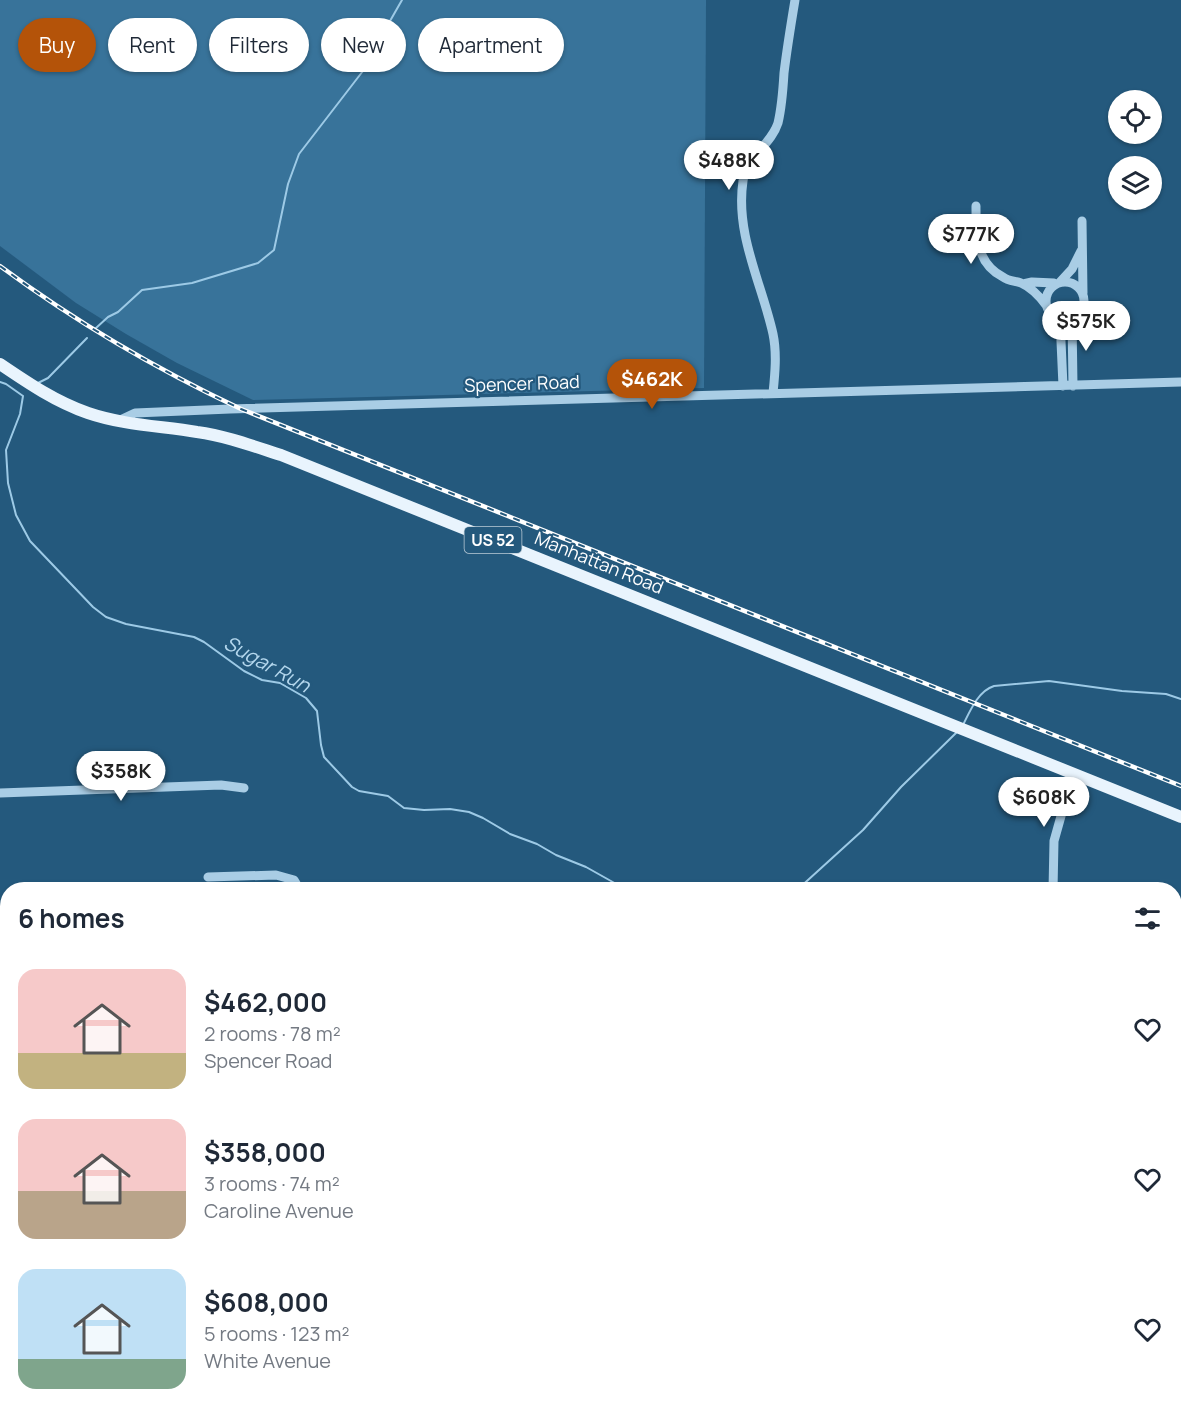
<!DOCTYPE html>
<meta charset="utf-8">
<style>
:root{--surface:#fff;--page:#f6f6f7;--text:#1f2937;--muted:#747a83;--accent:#b45309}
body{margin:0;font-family:Manrope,sans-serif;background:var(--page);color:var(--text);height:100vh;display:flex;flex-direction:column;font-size:22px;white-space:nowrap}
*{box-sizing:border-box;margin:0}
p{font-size:20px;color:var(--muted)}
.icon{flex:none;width:33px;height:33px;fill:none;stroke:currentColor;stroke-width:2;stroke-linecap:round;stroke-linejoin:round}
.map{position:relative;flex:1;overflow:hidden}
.drawer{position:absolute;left:0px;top:882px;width:1182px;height:536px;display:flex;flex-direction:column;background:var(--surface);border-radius:24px 24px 0 0;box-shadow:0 2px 4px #0004}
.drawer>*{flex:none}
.banner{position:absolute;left:18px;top:18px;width:600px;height:54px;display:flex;gap:12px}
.tools{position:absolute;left:1108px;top:90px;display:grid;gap:12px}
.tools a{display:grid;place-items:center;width:54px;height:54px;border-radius:50%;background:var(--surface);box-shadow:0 2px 4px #0004;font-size:30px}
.price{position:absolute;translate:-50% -51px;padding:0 14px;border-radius:21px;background:#fff;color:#222;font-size:20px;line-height:39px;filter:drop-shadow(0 2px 3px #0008)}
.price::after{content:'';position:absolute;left:50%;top:36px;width:18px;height:14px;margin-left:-9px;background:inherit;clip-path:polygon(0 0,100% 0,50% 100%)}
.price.current{background:var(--accent);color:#fff}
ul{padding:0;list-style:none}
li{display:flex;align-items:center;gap:18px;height:150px;padding:0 18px}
li span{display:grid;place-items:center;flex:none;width:168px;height:120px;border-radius:18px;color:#555}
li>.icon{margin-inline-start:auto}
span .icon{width:72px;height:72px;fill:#fffc;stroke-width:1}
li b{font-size:26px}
h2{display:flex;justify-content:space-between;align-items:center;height:72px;padding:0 18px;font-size:26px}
.tag{padding:0 21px;border-radius:27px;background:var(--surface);box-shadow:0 2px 4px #0004;font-size:21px;line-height:54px}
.tag.current{background:var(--accent);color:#fff}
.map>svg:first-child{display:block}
.green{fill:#38739a}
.water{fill:#5d839c;stroke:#9dcae6;stroke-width:1.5}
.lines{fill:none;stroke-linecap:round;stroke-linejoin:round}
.stream{stroke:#9dcae6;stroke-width:2}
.minor{stroke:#a9cde5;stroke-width:9}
.major{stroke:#e9f4fd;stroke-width:12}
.rail-casing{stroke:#fff;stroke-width:4.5}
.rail{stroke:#24597d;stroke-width:2;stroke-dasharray:7;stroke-linecap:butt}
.labels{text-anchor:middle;stroke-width:4.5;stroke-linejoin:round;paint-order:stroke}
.shield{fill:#24597d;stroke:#bdcdd8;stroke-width:1.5}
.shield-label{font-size:16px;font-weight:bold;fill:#fff}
.street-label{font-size:18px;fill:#fff;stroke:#24597d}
.water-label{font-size:20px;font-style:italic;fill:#b4d7ed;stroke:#24597d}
</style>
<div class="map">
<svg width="1181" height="1417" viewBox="0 0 1181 1417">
<rect width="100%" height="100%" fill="#24597d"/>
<path class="green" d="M0,0H706L704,388L253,400L177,363L126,334L76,303L0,246Z"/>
<path class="water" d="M596,1410H696V1417H598Z"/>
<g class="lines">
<path class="stream" d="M96,328L108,317L118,312L142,290L192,283L258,263L274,250L288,184L299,154L366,67L382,40L386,28L402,0
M0,382L6,384L23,396
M38,383L48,378L87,338
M23,396L20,414L6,450L8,483L16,515L30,541L93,607L106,617L126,624L194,637L204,642L244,671L262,680L280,683L306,698L317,711L321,745L324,757L352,787L359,791L388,796L404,808L424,810L450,809L469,812L483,818L510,834L537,844L556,855L586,867L627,890
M963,725C970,711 978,691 994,686L1049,681L1122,691L1166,694L1181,699
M797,890L863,830L901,787L958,731
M894,1410L897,1417"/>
<path class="minor" d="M976,206C976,233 975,263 1003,277C1008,281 1015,281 1021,283C1030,287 1040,297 1046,305
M1082,221L1083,293
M1046 301a19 19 0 1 1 38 0a19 19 0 1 1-38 0Z
M1060,282L1072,269L1081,251
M1023,284L1032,282L1054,283
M1072,318L1073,386
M1060,319L1063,386
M773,393C775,374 777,353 773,334C762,284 735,234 743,181C746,157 771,145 778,123C782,106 783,90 784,73C787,48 791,24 795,0
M118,421L135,413L230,409L1181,382
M0,793L221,785L244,788
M208,877L276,875L294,880L300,890
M1053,890L1054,841L1063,809L1076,775
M1174,1021H1181
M0,1063H8
M1174,1226H1181"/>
<path class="major" d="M0,364C28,383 56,402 88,413C123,425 161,426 197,432C226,436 253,446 281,455L1181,817"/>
<g class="rail-casing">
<path id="rail" d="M0,266C76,322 156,369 241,409L1181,786"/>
</g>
<use href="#rail" class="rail"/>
</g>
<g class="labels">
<rect class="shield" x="464.5" y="527" width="57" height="26" rx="4.5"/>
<g class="shield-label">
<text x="493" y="546">US 52</text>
</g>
<g class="street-label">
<text transform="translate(522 384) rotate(-2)" y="6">Spencer Road</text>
<text transform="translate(599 563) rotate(22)" y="6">Manhattan Road</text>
</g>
<g class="water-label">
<text transform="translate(267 664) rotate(29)" y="7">Sugar Run</text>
</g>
</g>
</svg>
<div class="tools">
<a><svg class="icon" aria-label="locate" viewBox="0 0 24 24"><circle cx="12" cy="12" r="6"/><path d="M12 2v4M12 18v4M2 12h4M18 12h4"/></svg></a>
<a><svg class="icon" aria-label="layers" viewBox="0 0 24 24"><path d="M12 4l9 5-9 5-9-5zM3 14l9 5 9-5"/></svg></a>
</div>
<b class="price" style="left:729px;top:191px">$488K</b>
<b class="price" style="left:971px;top:265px">$777K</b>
<b class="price" style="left:1086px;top:352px">$575K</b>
<b class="price current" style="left:652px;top:410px">$462K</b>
<b class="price" style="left:121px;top:802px">$358K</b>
<b class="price" style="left:1044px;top:828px">$608K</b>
<div class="banner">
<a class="tag current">Buy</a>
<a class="tag">Rent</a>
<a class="tag">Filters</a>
<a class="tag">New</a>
<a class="tag">Apartment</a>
</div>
<section class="drawer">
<h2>6 homes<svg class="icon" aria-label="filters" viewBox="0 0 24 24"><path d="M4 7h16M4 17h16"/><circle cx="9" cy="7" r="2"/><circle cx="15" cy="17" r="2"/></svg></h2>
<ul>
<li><span style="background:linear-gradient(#f6c9c9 70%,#c2b280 0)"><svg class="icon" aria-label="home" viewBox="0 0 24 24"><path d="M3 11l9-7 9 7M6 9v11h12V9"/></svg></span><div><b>$462,000</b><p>2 rooms · 78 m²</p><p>Spencer Road</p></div><svg class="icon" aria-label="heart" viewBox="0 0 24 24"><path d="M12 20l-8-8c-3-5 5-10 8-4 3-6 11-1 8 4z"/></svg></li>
<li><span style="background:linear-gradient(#f6c9c9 60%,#b9a48a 0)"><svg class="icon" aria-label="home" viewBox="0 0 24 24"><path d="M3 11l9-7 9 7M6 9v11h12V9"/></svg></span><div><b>$358,000</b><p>3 rooms · 74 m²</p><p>Caroline Avenue</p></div><svg class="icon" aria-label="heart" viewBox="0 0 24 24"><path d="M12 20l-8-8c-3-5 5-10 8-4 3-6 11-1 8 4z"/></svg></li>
<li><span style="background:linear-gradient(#bfe0f5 75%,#7fa58c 0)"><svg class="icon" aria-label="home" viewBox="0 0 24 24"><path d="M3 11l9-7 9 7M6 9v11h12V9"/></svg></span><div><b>$608,000</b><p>5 rooms · 123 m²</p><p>White Avenue</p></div><svg class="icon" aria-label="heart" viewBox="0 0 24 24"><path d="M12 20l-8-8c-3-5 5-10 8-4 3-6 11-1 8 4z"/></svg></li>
</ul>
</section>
</div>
